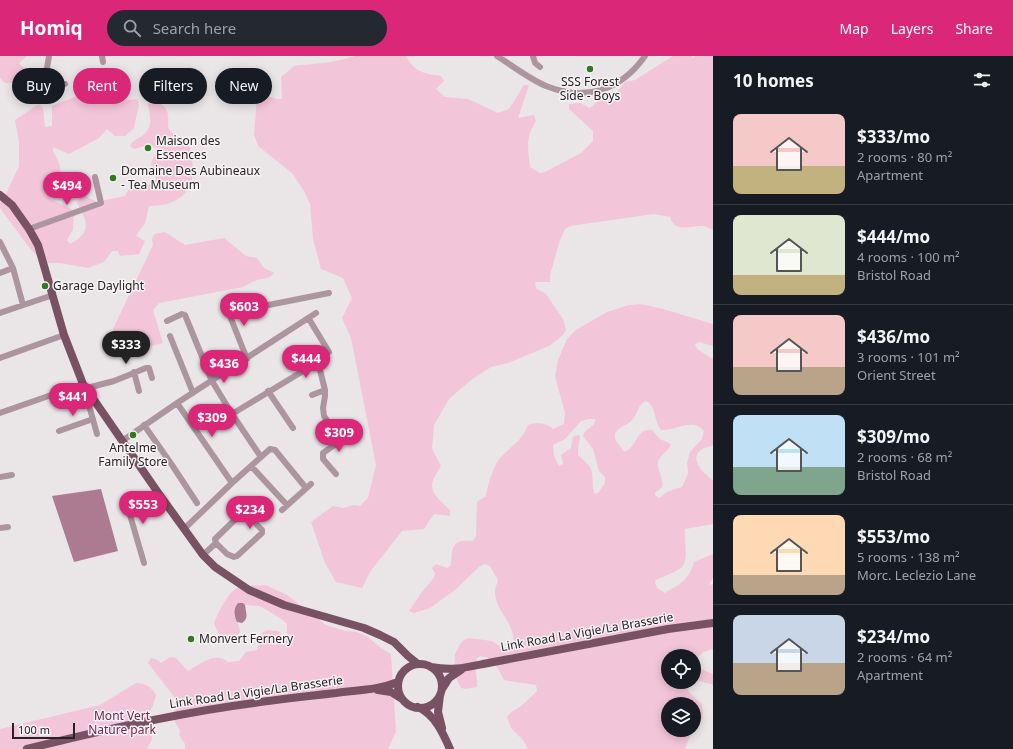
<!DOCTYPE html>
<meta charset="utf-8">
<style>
:root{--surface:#171b24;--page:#242831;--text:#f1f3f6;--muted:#9ea1a6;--line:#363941;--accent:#db2777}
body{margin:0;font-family:"Noto Sans",sans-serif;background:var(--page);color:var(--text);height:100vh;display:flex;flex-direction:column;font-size:15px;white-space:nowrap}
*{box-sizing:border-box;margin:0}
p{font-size:13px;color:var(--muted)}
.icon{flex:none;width:22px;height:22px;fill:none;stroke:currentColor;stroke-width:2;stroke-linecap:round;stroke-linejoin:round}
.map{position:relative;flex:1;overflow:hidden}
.details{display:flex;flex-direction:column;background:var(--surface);width:300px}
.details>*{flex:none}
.top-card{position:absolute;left:12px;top:12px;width:380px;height:36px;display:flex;gap:8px}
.fabs{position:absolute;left:661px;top:593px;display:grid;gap:8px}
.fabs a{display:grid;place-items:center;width:40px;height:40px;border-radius:50%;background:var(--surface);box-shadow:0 2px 10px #0003;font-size:20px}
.scale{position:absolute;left:12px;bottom:10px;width:63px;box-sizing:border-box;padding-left:4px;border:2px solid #252323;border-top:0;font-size:11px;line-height:14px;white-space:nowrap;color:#252323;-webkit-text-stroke:3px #f8f2f4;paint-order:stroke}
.price{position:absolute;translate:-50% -34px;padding:0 9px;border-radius:14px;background:var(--accent);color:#fff;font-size:13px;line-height:26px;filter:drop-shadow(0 1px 2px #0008)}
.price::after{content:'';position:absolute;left:50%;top:24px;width:12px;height:9px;margin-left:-6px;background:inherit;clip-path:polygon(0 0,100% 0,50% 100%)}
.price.selected{background:#222;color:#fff}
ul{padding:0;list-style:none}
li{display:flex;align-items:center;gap:12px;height:100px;padding:0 20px}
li+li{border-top:1px solid var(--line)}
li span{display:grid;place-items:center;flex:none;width:112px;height:80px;border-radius:8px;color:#555}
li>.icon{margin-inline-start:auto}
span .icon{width:48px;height:48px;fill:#fffc;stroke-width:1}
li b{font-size:17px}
h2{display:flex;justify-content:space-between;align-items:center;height:48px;padding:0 20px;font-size:17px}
.tag{padding:0 14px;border-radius:18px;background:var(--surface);box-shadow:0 2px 10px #0003;font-size:14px;line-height:36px}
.tag.selected{background:var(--accent);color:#fff}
header{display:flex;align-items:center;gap:24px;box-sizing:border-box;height:56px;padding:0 20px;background:var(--accent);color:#fff}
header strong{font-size:19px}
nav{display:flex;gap:22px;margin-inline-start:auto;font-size:14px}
.search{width:280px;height:36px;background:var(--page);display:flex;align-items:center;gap:10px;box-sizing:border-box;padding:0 14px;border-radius:22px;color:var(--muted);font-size:15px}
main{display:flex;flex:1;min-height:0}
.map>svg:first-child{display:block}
.green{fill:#f3c5d9;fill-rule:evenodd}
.water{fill:#ac7b91}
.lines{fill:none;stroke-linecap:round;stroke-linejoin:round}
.minor{stroke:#ac959f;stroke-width:6}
.major{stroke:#785263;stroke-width:8}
.poi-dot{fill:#307a21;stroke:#f8f2f4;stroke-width:1.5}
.labels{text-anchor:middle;stroke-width:3;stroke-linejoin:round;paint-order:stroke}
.poi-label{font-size:12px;fill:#252323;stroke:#f8f2f4;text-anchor:start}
.street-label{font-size:12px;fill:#252323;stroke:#f8f2f4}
.park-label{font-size:12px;fill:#672949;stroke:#f8f2f4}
</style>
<header>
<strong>Homiq</strong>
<div class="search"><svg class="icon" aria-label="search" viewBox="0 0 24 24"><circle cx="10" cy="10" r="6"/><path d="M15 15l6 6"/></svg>Search here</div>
<nav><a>Map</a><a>Layers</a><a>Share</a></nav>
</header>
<main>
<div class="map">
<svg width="713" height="693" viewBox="0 0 713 693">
<rect width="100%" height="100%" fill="#eae5e7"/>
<path class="green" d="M0,0H27L19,7L27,16L26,22L15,26L5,27L0,22Z
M356,0H406C414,16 425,18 441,20L444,25L436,33L445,41L468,43L498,57L509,53L524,29H529L518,62L534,59L536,65C525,82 528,92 530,111L540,117L545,116L581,97L593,85V75L569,53V48L580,47L590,52L598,45L614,40L625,26L635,24L673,0H691L694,2L696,0H713V174C710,173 707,171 704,170C691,169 675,178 670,161L654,158L570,170L565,173L560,184L550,219V226H535L536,232L546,238L563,263L566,274L563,279L549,290L508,307L491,311L471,324L449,343L434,369L432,393L441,410C425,434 432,436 450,454V460L434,458L424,473L402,475L370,516L362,532L336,526L325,507L311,466L333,450L343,452L354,449L360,450L368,442L376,409L351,282L342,262L352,242L343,222L321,213L313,183L310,148L304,135L292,117L258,90L254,79L257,41L261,37L276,43H282L281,21L294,10L331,6Z
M108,34C119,47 122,45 138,43L139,49L134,72L125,80H115L107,73L99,82L69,98L53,91V96C62,109 61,115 59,130L51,137L50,143L70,152L74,156L73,174L67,184L70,188C92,176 88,166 77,147L80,142L85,140L97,146L125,140L131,130L153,128L156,123L151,107L156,97V91L145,90L134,93L130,90C133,84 137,83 142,80C154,71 150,60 148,48L153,44C168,50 169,55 168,71C171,75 174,80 178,83C183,86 187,85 190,92C191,95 191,100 192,104C197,135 179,150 149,150L145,167L136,180L145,185L139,198L120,200L118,195H112L104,206L88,212L60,207H48L39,202L28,190L0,152V146L7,136L19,110V86L15,64L39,48L43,52L45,71L52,70V50L84,37Z
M165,176L185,189L224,182L246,200L257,202L264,212L274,217L270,221L254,225L243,231L159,247L153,254L163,287L128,296L113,273L153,189L152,183L155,178Z
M641,248L663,253L713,268V290L699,286L695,288L697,293L713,303V389C710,391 704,391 701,394C688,403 705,419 713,424V468L685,473C684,483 689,504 682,511C677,516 663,520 656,524L655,526L657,532L665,537C680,528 689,524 694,506L713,498V522L709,529L713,528V593L704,596L694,604V600H668V626H685L689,636L702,648L703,661L690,680L685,693H528L523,684L511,672L507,661C511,655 515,654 520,651C526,646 532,640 537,635L536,629L504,624C498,613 492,598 478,601C472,611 478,620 477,631L466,633L461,632L454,618L455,598L460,588L464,584L469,582L492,585L502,592H508L513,589C517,568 495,556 495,536C495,532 497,528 498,524L490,510L485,508L480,510L455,534L430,552L414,557L409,555L422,536L433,523L435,517L432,512L436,508L447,512L451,509C452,490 452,483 473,485L476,480L477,446L486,440C487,431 494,409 500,402C511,390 522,385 528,369C536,366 547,367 553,373L564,368L565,357L555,320L558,304L567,283L576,274L607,256L629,249ZM646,345C656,349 654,365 661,374C675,375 693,361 704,375L702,383L690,396L687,407L688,418L682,431C673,434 667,434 660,442L655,439V437L662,431C664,423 657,415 658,406C660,398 669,395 671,388L660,383L652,374C635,372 638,392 624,396C621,390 614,386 615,379C615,375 620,372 623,370C627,368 631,366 633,363C638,357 638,348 646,345ZM589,363H595C596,369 589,372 585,375L583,380L593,393L599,415L605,421V427L598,437L595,438C591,432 594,420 591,413C589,408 582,403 578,399V393L580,381L579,379L573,381L571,392L561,399L563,407L562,409L559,410L554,400L553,389L565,383L581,365ZM668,648H694V674H668Z
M266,529L287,539L326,569L345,575L357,576L368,581L381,592L391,598L396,676L388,693H185V688L179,679L180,674L173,663V657L176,653L175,642L148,607L151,602L156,603L161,607L170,601L176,602L188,615C200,608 216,595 228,606L239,605L246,596L257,594L262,577L267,574L278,575L282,579H287V568L283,564L260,550L245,549L240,547L238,548C231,558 238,565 240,575L238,581L227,584C219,581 217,575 214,567C218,557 229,533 240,531C248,529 258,530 266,529Z
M694,610L713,618V629L694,623Z
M136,627C145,627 152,631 156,639L152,652L148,657L152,683L147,693H0V673L100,649Z"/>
<path class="water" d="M101,433L118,495L74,506L52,440Z
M238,547H243L245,549C246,557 249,562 242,567L237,566C234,559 233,553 238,547Z"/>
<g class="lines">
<path class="minor" d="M49,0L46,18L48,34L65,28
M102,0L103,6
M497,0C511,9 531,24 546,30C586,46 621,34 645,0
M533,0L535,7L540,11
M29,173L101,147L95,121
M0,186L13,212L23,249
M0,217L13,212
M224,245L247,303
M0,257L53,239
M228,257L329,237
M309,263L329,296
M167,265L182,258L185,259L212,325L232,358L261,401
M170,280L193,337
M0,302L64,279
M134,316L139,335
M87,332L114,325L146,312H149L152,322
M268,335L293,372
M312,339L325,334
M177,347L232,427
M0,357L83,328L97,378
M232,358L318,306L325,334V340L323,352L324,360L339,382L340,385L323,397V403L336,418
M144,369L172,409L197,447
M59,375L93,363
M122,385L177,347L316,257
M251,410L287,449
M0,421L12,419
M282,454L311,428
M0,472L8,471
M184,473L232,427L270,393L275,394L306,432
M203,499L216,487L215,483L244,455L262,474V477L237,500L234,501L227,498L216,487
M144,507L130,459L131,454L134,451L159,438"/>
<path class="major" d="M0,139L12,149L29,173L38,189L64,279L83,328L159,438L203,499L215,511L249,534L284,549L364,572L380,579L394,586L408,600L418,608
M398 630a22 22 0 1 1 44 0a22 22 0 1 1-44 0Z
M431,611C451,615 464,612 483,608L668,573L713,567
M442,633L449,622L461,614
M378,634L391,636L402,643
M440,639L438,656L442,672
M418,651C435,659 443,677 450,693
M27,693C102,674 177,657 254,647C281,643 308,640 336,637C357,634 378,634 398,626"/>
</g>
<g class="poi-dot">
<circle cx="590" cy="13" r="4"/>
<circle cx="148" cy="92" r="4"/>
<circle cx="113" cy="122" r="4"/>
<circle cx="45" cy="230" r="4"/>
<circle cx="133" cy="379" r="4"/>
<circle cx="191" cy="583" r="4"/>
</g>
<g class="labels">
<g class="poi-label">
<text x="590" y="30" text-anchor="middle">SSS Forest<tspan x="590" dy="14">Side - Boys</tspan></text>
<text x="156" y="89">Maison des<tspan x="156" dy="14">Essences</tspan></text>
<text x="121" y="119">Domaine Des Aubineaux<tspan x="121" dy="14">- Tea Museum</tspan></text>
<text x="53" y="234">Garage Daylight</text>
<text x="133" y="396" text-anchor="middle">Antelme<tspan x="133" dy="14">Family Store</tspan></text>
<text x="199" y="587">Monvert Fernery</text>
</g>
<g class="street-label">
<text transform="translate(587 576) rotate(-10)" y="4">Link Road La Vigie/La Brasserie</text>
<text transform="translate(256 636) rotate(-8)" y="4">Link Road La Vigie/La Brasserie</text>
</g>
<g class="park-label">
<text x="122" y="664">Mont Vert<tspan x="122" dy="14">Nature park</tspan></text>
</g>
</g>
</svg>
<div class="fabs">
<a><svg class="icon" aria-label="locate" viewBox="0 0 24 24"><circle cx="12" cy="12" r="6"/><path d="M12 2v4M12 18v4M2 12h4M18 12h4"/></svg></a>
<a><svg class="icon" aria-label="layers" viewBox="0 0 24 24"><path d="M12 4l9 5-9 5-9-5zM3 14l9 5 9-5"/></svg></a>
</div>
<div class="scale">100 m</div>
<b class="price" style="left:67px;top:150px">$494</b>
<b class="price" style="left:244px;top:271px">$603</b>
<b class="price selected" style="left:126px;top:309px">$333</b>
<b class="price" style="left:306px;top:323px">$444</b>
<b class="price" style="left:224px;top:328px">$436</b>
<b class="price" style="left:73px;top:361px">$441</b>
<b class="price" style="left:212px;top:382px">$309</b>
<b class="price" style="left:339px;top:397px">$309</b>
<b class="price" style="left:143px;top:469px">$553</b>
<b class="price" style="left:250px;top:474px">$234</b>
<div class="top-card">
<a class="tag">Buy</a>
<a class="tag selected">Rent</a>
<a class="tag">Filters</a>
<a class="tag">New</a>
</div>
</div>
<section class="details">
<h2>10 homes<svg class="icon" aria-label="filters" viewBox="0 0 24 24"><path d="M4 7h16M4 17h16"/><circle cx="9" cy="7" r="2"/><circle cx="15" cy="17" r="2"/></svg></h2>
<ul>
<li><span style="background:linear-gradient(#f6c9c9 65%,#c2b280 0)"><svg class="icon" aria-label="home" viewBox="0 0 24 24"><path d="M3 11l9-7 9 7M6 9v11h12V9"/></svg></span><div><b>$333/mo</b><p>2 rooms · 80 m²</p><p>Apartment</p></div></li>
<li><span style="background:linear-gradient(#dfe7d0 75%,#c2b280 0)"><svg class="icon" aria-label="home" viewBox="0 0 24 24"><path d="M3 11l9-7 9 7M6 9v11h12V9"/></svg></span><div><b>$444/mo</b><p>4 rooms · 100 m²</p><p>Bristol Road</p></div></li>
<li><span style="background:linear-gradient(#f6c9c9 65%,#b9a48a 0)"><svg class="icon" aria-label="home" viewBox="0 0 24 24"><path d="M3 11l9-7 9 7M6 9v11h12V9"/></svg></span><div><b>$436/mo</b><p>3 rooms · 101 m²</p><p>Orient Street</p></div></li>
<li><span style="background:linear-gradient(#bfe0f5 65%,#7fa58c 0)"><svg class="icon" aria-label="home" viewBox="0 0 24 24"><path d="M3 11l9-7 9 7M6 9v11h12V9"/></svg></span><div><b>$309/mo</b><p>2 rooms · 68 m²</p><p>Bristol Road</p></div></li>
<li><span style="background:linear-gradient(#ffd9b3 75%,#b9a48a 0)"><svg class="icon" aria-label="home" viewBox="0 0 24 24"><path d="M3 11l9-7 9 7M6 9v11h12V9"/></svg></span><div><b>$553/mo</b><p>5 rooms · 138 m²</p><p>Morc. Leclezio Lane</p></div></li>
<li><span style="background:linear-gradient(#c9d6e8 60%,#b9a48a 0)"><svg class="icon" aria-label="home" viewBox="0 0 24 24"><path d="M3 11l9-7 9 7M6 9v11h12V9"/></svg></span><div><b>$234/mo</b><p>2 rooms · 64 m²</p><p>Apartment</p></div></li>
</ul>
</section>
</main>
